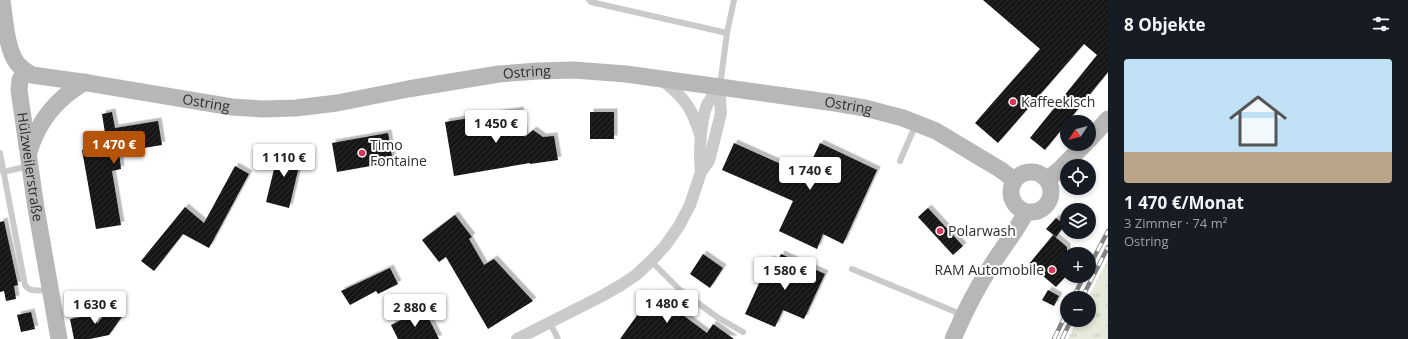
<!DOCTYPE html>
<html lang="de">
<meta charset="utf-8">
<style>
:root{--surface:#171b24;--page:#20242c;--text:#f1f3f6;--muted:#9ea1a6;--accent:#b45309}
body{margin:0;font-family:"Open Sans",sans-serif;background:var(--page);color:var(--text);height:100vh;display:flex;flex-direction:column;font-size:15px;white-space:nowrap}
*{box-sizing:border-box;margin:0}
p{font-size:13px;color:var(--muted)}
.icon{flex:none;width:22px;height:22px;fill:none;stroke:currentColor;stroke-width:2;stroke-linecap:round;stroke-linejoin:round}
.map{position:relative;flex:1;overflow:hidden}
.details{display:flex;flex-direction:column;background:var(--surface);width:300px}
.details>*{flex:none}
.needle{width:26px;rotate:234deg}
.tools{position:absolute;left:1060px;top:115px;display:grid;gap:8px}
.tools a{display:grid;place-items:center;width:36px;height:36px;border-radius:50%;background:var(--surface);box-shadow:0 2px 6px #0003;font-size:20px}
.price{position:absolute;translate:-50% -34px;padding:0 9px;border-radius:4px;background:#fff;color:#222;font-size:13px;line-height:26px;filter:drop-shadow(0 1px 2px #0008)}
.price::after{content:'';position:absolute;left:50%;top:24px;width:12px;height:9px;margin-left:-6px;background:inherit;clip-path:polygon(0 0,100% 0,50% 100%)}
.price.on{background:var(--accent);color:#fff}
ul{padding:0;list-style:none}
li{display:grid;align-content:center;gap:8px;height:212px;padding:0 16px}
li span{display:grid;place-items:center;height:124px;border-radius:4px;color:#555}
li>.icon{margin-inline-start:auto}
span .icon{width:72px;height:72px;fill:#fffc;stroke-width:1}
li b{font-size:17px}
h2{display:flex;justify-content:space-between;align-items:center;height:48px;padding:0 16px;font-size:17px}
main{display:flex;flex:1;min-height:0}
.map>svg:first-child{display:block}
.grass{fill:url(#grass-tufts)}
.building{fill:url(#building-hatch);filter:url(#shadow)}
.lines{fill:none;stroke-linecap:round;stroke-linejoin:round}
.lane{stroke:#cacaca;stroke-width:6}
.street{stroke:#cacaca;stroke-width:12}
.secondary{stroke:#b7b7b7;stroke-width:17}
.rail-casing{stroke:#828282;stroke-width:4.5}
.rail{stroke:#fff;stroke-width:3;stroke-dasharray:9;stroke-linecap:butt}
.poi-dot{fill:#df3357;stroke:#fff;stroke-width:1.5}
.labels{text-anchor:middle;stroke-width:4;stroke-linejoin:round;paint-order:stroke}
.street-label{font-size:14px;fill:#2d2d2d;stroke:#fff}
.poi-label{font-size:14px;fill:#2d2d2d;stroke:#fff;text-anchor:start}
</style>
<main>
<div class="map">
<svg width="1108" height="339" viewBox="0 0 1108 339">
<defs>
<pattern id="grass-tufts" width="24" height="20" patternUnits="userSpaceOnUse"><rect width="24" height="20" fill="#e5eada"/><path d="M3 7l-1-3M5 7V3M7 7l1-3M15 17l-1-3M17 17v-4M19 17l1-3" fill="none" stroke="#c5c9bb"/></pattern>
<pattern id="building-hatch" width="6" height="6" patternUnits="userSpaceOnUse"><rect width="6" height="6" fill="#141414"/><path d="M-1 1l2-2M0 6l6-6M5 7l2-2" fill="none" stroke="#2e2e2e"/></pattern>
<filter id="shadow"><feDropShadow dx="3.5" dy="-3.5" stdDeviation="0" flood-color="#0004"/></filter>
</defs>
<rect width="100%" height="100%" fill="#fff"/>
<path class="grass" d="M1108,259V339H1068L1077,320H1089L1088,298Z"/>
<path class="building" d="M983,0H1108V72L1045,150L1030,138L1097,55L1084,44L998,143L975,123L1040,49Z
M520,110L525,137L533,130L543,137L554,136L558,160L530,164V163L454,176L445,122Z
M112,112L115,128L158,121L162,145L119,152L121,169L112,171L121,225L96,229L82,150L107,146L102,114Z
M590,112H614V139H590Z
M388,133L393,162L337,172L332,143Z
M734,143L805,175L820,143L877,170L843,244L823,234L817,249L779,231L793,201L722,170Z
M279,149L302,154L289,208L266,202Z
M235,166L249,174L209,248L183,234L154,271L141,261L185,207L204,223Z
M928,208L963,246L953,255L918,217Z
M455,215L472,237L469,239L484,265L494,259L533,301L488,329L446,257L439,262L422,240Z
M1056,218L1065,225L1056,237L1046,229Z
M4,221L18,285L14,286L16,299L6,301L4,291L0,292V222Z
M1053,235L1067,247V275L1056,287L1029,264Z
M703,254L723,268L710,288L690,274Z
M781,254L825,274L804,319L783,310L775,327L745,314L770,259L777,262Z
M390,268L398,284L378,294L376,291L350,305L341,291Z
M1048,290L1059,296L1054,306L1042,300Z
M653,293L707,333L713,324L734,339H620Z
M110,306L123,315L109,335L90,339H74L70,319L81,317L80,314L95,311L97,324Z
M424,309L439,339H398L391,325Z
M31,312L35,329L21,332L17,315Z"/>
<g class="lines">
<path class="lane" d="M589,0L591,2L727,33
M720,86L727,33L734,0
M0,153L25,285C30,293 39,290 48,290
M900,161L916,124
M3,172L29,166
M651,261L680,290L717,317L743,332
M852,269L963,315
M550,323L558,339"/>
<path class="street" d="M661,79C683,97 692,106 700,135
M701,172C699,155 700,119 708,103C711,98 716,92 719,87
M517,339L602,296L621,285L636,275L651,261L665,246L679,226L690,205L701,172L709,161L721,113L719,87"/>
<g class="secondary">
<path id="s1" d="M2,0C5,19 6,48 17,63C21,68 27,72 32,75L82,82L232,107L263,109L296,108L337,103L408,89L499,74L538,71L574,70L626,74L835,103L865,108L903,118L936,131L1001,170L1014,180"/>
<path id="s2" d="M25,71L20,80L19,90L36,208L59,339"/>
<path d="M1089,140L1108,119"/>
<path d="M29,152C38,121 57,98 85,82"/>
<circle cx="1031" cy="192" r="20"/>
<path d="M1047,180L1060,169L1085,144"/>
<path d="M953,339C964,313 977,287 993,263C1004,246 1017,230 1026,212"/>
</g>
<g class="rail-casing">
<path id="rail" d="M1089,267L1108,231
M1073,298L1084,276
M1082,298L1108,247
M1054,339L1067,312
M1062,339L1071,320"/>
</g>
<use href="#rail" class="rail"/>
</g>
<g class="poi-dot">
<circle cx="1013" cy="102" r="4"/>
<circle cx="362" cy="153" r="4"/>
<circle cx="940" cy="231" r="4"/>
<circle cx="1052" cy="270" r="4"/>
</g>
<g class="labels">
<g class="street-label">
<text dy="5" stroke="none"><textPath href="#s1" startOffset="585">Ostring</textPath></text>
<text dy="5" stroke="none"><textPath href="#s1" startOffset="261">Ostring</textPath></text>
<text dy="5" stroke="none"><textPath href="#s1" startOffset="909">Ostring</textPath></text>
<text dy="5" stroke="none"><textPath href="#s2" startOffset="98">Hülzweilerstraße</textPath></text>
</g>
<g class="poi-label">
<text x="1021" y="107">Kaffeekisch</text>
<text x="370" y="150">Timo<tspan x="370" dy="16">Fontaine</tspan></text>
<text x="948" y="236">Polarwash</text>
<text x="1044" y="275" text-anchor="end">RAM Automobile</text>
</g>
</g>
</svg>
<div class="tools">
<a><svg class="needle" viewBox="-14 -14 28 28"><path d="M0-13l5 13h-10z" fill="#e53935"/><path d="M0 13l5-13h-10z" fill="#9ea1a6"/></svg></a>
<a><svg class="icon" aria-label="locate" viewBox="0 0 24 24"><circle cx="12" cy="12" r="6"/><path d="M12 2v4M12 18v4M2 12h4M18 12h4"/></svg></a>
<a><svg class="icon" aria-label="layers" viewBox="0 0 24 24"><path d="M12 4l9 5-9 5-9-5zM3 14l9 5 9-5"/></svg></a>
<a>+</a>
<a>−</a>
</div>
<b class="price" style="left:496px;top:144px">1 450 €</b>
<b class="price on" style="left:114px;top:165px">1 470 €</b>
<b class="price" style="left:284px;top:178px">1 110 €</b>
<b class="price" style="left:810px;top:191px">1 740 €</b>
<b class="price" style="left:785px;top:291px">1 580 €</b>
<b class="price" style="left:667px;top:324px">1 480 €</b>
<b class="price" style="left:95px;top:325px">1 630 €</b>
<b class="price" style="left:415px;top:328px">2 880 €</b>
</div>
<section class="details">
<h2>8 Objekte<svg class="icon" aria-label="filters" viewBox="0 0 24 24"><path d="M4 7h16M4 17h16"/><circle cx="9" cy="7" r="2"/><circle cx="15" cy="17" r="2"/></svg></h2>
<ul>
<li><span style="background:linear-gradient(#bfe0f5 75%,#b9a48a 0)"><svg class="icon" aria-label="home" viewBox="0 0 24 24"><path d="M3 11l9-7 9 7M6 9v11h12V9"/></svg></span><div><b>1 470 €/Monat</b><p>3 Zimmer · 74 m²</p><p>Ostring</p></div></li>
</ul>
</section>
</main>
